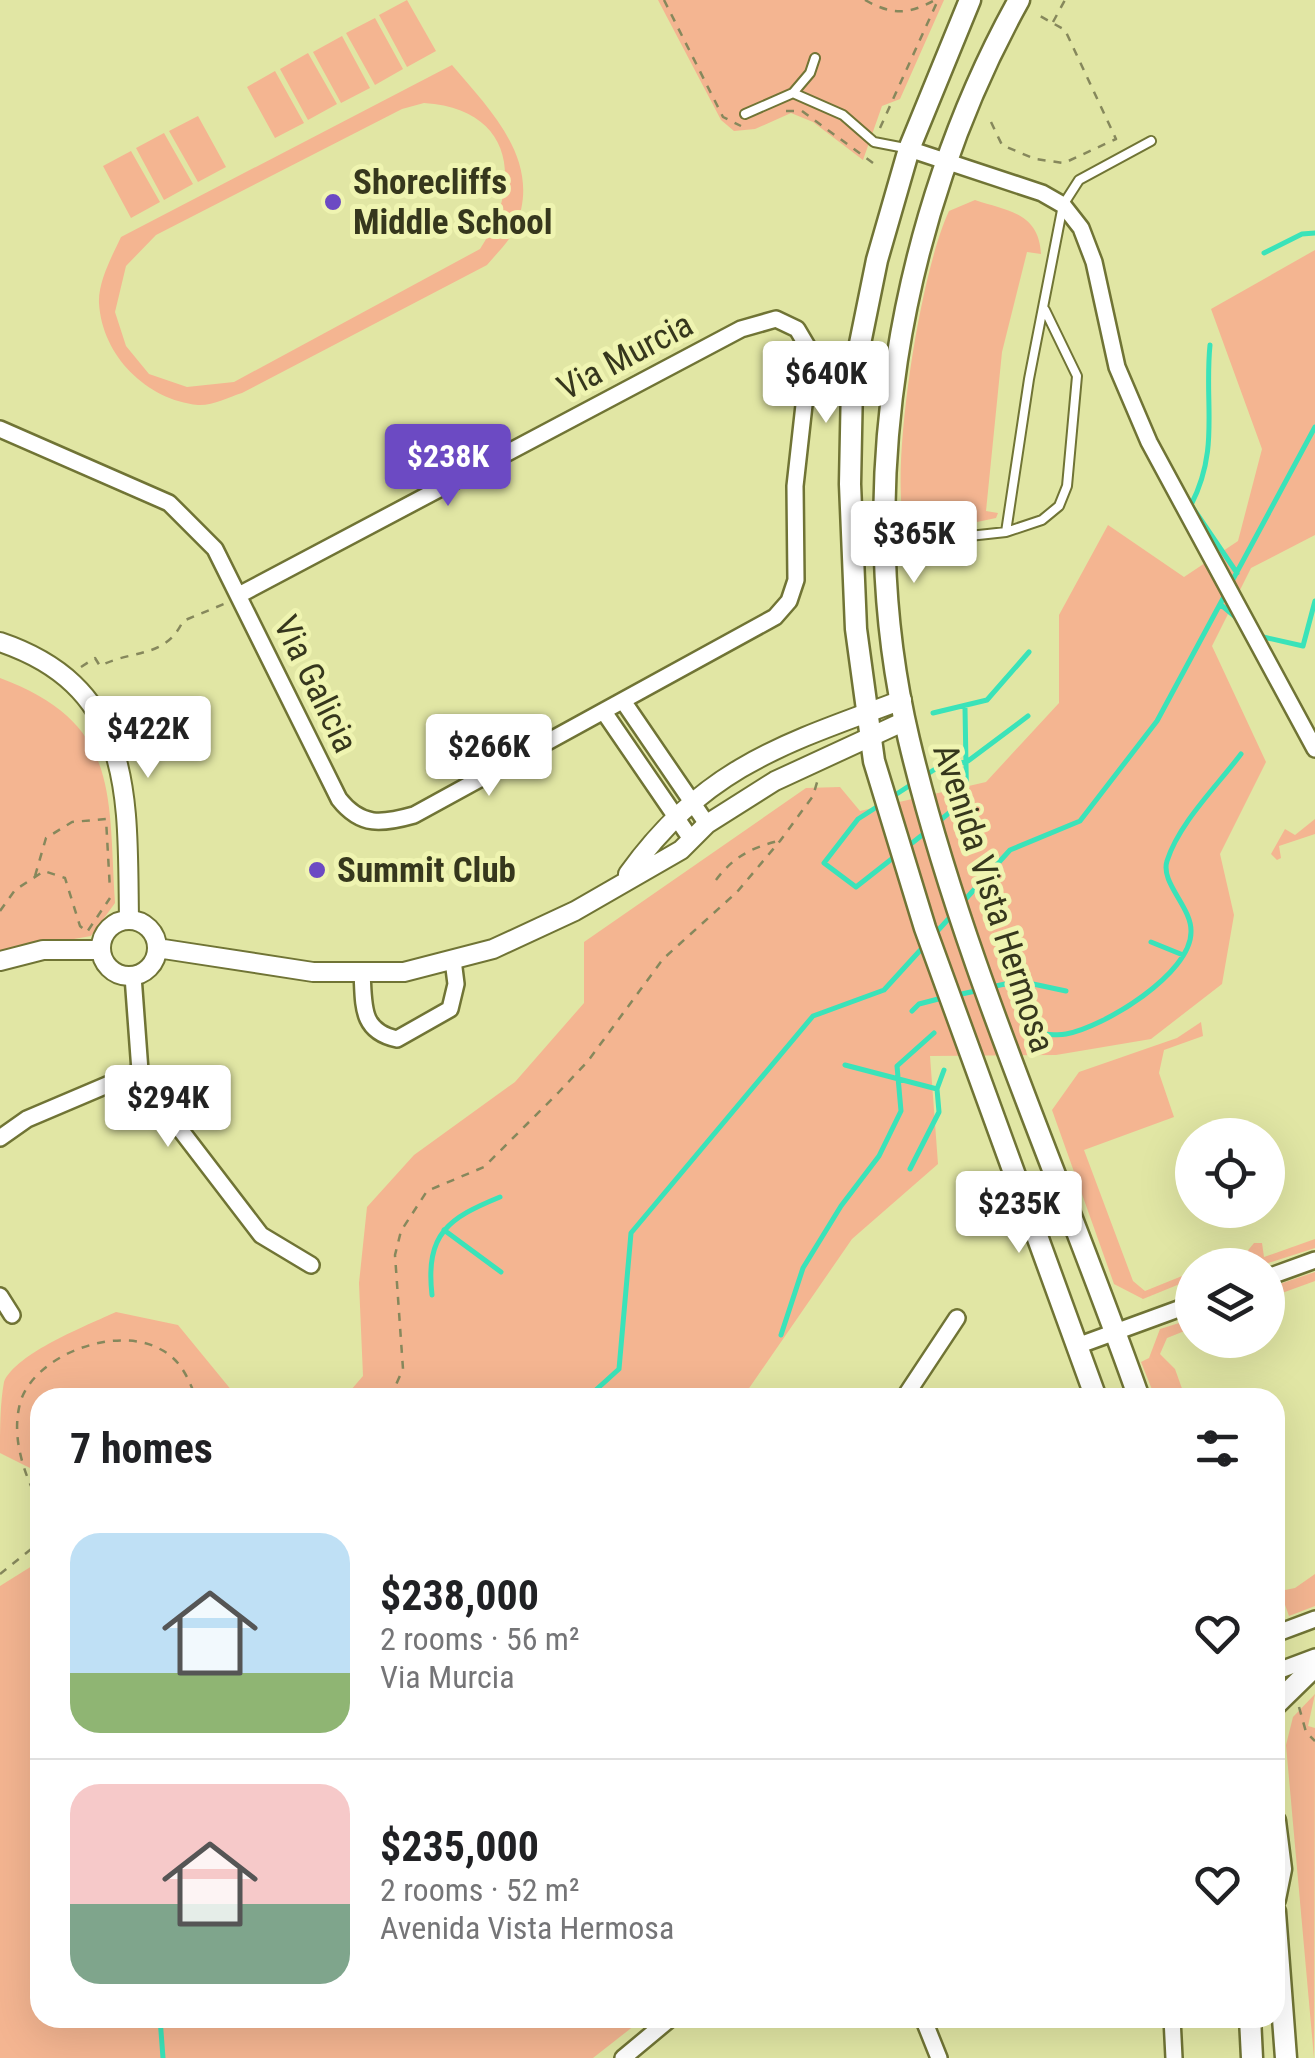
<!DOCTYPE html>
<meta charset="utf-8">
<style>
:root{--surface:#fff;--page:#f6f6f6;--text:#202124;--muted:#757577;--line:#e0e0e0;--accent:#6c4ac3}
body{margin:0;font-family:"Roboto Condensed",sans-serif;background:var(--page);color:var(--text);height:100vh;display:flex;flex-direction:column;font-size:38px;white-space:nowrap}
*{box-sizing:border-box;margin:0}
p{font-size:32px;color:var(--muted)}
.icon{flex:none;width:55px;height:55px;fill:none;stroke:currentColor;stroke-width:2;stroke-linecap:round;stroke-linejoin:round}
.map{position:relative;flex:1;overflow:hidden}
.panel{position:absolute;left:30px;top:1388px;width:1255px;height:640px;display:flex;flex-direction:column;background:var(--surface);border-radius:30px;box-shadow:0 10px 40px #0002}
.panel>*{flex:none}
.buttons{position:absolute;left:1175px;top:1118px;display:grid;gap:20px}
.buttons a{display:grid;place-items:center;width:110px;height:110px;border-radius:50%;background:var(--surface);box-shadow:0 10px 40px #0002;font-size:50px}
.price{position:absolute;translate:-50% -85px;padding:0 22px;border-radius:10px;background:#fff;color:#222;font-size:32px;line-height:65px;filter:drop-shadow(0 2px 5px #0008)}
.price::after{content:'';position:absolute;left:50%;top:60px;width:30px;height:22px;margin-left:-15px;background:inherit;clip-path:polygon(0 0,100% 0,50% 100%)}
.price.selected{background:var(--accent);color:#fff}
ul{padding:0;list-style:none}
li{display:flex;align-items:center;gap:30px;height:250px;padding:0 40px}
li+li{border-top:2px solid var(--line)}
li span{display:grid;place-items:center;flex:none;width:280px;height:200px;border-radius:30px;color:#555}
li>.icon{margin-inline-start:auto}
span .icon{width:120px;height:120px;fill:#fffc;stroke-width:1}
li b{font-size:42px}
h2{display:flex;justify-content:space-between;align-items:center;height:120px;padding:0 40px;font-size:42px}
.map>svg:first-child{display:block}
.green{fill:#f4b591;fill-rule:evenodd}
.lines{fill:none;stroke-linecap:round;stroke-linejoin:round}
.stream{stroke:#3ae3b9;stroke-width:5}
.service-casing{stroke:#707435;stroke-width:12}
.minor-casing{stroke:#707435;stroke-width:20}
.tertiary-casing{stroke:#707435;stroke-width:22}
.secondary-casing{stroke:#707435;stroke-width:25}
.path{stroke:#86885c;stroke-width:2.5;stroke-dasharray:8 8;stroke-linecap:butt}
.service{stroke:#fff;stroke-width:8}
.minor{stroke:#fff;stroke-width:15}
.tertiary{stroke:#fff;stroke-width:18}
.secondary{stroke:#fff;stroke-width:20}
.poi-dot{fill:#6c4ac3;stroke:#eff4b1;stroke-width:4}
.labels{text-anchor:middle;stroke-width:10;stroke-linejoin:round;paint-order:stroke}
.poi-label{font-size:35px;font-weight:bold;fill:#36371d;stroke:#eff4b1;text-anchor:start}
.street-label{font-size:35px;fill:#36371d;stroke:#eff4b1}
</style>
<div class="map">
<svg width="1315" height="2058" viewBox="0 0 1315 2058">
<rect width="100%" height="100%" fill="#e1e6a4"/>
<path class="green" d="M407,0L436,51L407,67L379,15Z
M658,0H944L900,99L882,106L863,160L813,122L791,113L755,129L734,131L721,120Z
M375,18L403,69L375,85L346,33Z
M342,36L370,88L341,103L313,52Z
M308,53L337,104L308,120L280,69Z
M452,65C490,110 544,162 515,228C510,241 496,254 487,265L242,393C229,397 212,406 198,405C147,400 102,356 99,303C98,282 112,256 121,237ZM424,103C515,109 523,184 480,249L234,382L187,387L149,374L126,346L115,312L126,266L156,235L402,109Z
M275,71L304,123L275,138L247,87Z
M198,116L226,167L198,182L169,131Z
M164,133L193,184L164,200L136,148Z
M131,151L160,202L131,218L103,166Z
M975,200C1008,211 1039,213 1041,254L1027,252L1002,352L986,511L998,513L996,518L977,522L973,509L945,511L944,524L913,530C908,524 903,518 902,510C894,444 921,271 949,211Z
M1315,250V535L1251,568L1212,646L1266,762L1220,854L1234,915L1222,984L1151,1039L1056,1055L930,1056L938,1164L852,1239L743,1397L344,1398L363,1376L359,1283L367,1207L414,1155L515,1082L584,1003V942L806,788L840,787L860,811L986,782L1059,703V615L1108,525L1184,577L1238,541L1262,449L1211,309Z
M0,678C120,723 108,792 115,903L91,936L0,952Z
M1315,819V834L1279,846L1281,858L1277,860L1271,854L1285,829L1295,835Z
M1201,1022L1203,1036L1164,1050L1159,1073L1174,1117L1084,1150L1133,1281L1145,1291L1192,1272V1279L1143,1299L1114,1284L1052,1110L1079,1072L1177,1038Z
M1315,1239V1248L1262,1265H1254L1245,1254L1254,1243H1262L1264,1257Z
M1315,1272V1281L1282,1293L1284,1307L1268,1310V1288Z
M116,1312L178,1325L237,1397L40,1398V1478L36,1471L0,1453C0,1431 0,1403 4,1382C16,1353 88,1325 116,1312Z
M1192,1319V1328L1167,1338L1160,1354L1175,1369L1185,1397H1155L1141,1362L1149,1358L1160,1329Z
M40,1561V2018H644L593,2058H0V1586Z
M1315,1574V1606L1289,1616L1280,1591L1295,1588Z
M1315,1694L1308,1726L1315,1728L1314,2058L1286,1745L1293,1717Z"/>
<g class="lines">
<path class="stream" d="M1264,253L1302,234L1315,233
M1210,345C1204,405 1220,448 1191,505L1237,573
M1231,583L1315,427
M1220,604L1239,620
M1259,636L1303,646L1315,601
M965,708L967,821
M933,713L987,700L1029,652
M926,775L943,764L968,761L1028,716
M892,797L912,784
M883,803L858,819L824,863L856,887L898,854
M938,822L955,808
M907,847L926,832
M962,903L1010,850L1080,821L1157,721L1226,593
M932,937L952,915
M1151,942L1183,955
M991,987L1019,981L1066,991
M957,995L980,990
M912,1011L919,1004L946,997
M1036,1033C1045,1034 1057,1036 1066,1034C1104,1027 1191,974 1191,932C1192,907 1160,883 1167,861C1179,823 1217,786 1241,754
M845,1065L937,1089
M910,1169L939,1112L937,1089L944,1070
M444,1230L501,1272
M432,1295C425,1233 449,1218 500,1197
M781,1335L803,1268L841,1206L879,1156L901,1111L897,1066L934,1033
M587,1398L619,1369L631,1233L813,1016L884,990L925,945
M160,2018L163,2058"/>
<g class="service-casing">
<path id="service" d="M793,93L810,73L815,58
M745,114L793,93L843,115L874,142L905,148
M1006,532L1042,520L1059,506L1067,486L1077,376L1045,310
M887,545L1006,532L1029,379L1063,205L1079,180L1151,141"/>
</g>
<g class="minor-casing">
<path id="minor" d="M909,149L1042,193L1063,205L1081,228L1094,262L1117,367L1149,442L1315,749
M0,429L169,503L215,549L339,799C361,827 382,824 414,815L775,617L789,601L796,580L795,486L810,351L797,329L776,319L741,329L239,595
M623,701L707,824
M604,712L691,839
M362,972C364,1005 360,1031 397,1039L450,1009L456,984L453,960
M133,976L140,1071L153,1094L261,1235L311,1265
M0,1138L27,1119L140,1071
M1268,1277L1315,1260
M0,1296L12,1315
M1077,1346L1192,1304
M904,1398L957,1318
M1275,1634L1315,1619
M1275,1672L1315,1657
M923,2018L939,2058
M1172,2018L1174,2058
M623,2058L671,2018"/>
</g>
<g class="tertiary-casing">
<path id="tertiary" d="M0,642C136,688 127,799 129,919
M628,874C705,767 783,744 902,700
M101 948a28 28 0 1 1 56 0a28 28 0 1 1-56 0Z
M157,948L313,972H404L493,949L575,911L681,850L707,824L775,781L905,721
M0,961L43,950H100"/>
</g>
<g class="secondary-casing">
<path id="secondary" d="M970,0L909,149L877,260L852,383L850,484L856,629L874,761L925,928L1096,1398
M1019,0C898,217 851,497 909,740C963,966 1062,1179 1139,1398
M1275,1705L1315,1666
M1275,1821L1281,1869L1275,1899
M1275,1912L1286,2058
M1250,2018L1252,2058"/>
</g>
<path class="path" d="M664,0L723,117L741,126
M865,0C892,15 908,15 935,0
M1053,22L1065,0
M786,111H802L873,163
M991,122L1002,145L1035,159L1064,163L1116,139L1065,30L1040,16
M880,128L938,0
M81,667L95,658L100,666C133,649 165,659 183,621L224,604
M35,876L46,838L72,822L106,819L110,890
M716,880C733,857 751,848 778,841
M0,911L15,890L44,871L65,878L80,926L87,932L110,898
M390,1398L403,1369L395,1255L401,1231L427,1191L484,1167L558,1093L588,1061L663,959L737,892L780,841L813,796L818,779
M40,1505C24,1474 10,1436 21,1400C37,1354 117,1325 160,1349C180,1359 188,1377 196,1398
M0,1574L40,1542
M1299,1707L1306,1732L1315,1741"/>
<use href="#service" class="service"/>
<use href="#minor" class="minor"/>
<use href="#tertiary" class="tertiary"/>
<use href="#secondary" class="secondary"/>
</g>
<g class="poi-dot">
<circle cx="333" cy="202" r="10"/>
<circle cx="317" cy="870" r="10"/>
</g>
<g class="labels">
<g class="poi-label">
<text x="353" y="194">Shorecliffs<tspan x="353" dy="40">Middle School</tspan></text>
<text x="337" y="882">Summit Club</text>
</g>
<g class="street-label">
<text transform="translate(625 356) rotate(-28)" y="12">Via Murcia</text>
<text transform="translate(316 684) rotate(64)" y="12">Via Galicia</text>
<text transform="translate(994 898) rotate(72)" y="12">Avenida Vista Hermosa</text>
</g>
</g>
</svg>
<div class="buttons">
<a><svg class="icon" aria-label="locate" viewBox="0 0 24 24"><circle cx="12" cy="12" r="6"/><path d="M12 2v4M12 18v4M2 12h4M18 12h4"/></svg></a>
<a><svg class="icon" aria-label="layers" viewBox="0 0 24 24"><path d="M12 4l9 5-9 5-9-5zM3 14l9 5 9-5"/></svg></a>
</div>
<b class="price" style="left:826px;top:426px">$640K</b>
<b class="price selected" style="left:448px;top:509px">$238K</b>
<b class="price" style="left:914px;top:586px">$365K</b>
<b class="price" style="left:148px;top:781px">$422K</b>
<b class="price" style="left:489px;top:799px">$266K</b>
<b class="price" style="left:168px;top:1150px">$294K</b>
<b class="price" style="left:1019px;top:1256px">$235K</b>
<section class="panel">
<h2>7 homes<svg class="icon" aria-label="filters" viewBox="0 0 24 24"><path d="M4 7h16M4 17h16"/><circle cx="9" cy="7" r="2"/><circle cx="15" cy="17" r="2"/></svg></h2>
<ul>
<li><span style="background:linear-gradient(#bfe0f5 70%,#8fb573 0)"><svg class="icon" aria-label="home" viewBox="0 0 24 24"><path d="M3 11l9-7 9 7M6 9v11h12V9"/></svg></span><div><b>$238,000</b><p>2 rooms · 56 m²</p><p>Via Murcia</p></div><svg class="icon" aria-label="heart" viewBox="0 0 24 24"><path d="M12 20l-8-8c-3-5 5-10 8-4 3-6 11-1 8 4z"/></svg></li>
<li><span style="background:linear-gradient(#f6c9c9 60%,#7fa58c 0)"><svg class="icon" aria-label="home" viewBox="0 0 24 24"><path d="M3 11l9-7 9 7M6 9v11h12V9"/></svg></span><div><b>$235,000</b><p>2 rooms · 52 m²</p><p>Avenida Vista Hermosa</p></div><svg class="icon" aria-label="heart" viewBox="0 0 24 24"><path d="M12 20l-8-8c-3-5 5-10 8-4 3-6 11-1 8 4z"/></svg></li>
</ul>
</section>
</div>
